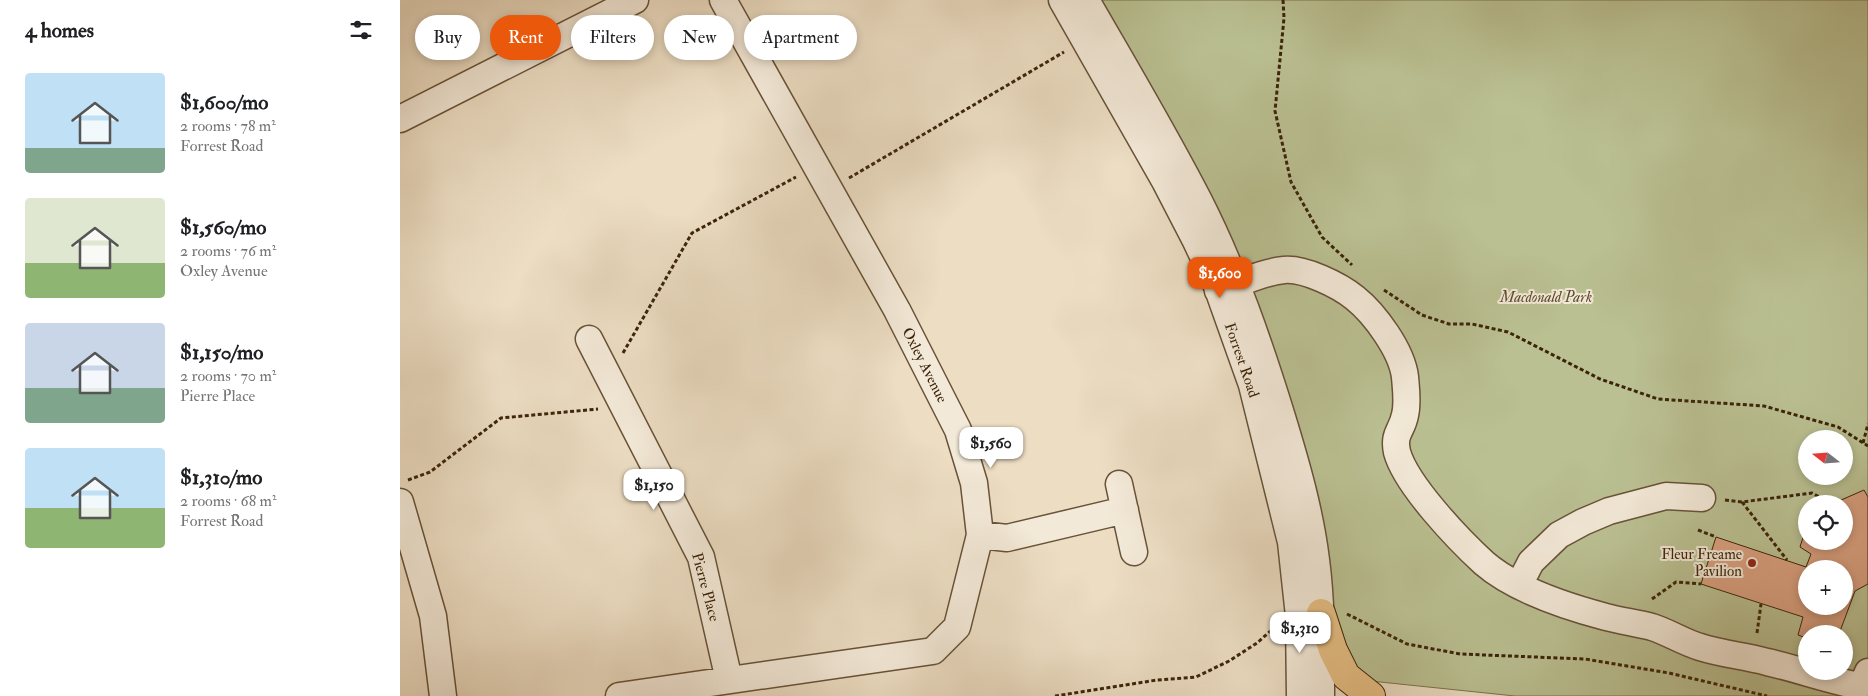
<!DOCTYPE html>
<meta charset="utf-8">
<style>
:root{--surface:#fff;--page:#f6f6f6;--text:#202124;--muted:#757577;--accent:#ea580c}
body{margin:0;font-family:"IM FELL Double Pica",serif;background:var(--page);color:var(--text);height:100vh;display:flex;flex-direction:column;font-size:19px;white-space:nowrap}
*{box-sizing:border-box;margin:0}
p{font-size:16px;color:var(--muted)}
.icon{flex:none;width:28px;height:28px;fill:none;stroke:currentColor;stroke-width:2;stroke-linecap:round;stroke-linejoin:round}
.map{position:relative;flex:1;overflow:hidden}
.sheet{display:flex;flex-direction:column;background:var(--surface);width:400px}
.sheet>*{flex:none}
.top-card{position:absolute;left:15px;top:15px;width:475px;height:45px;display:flex;gap:10px}
.needle{width:32px;rotate:287deg}
.controls{position:absolute;left:1398px;top:430px;display:grid;gap:10px}
.controls a{display:grid;place-items:center;width:55px;height:55px;border-radius:50%;background:var(--surface);box-shadow:0 2px 8px #0003;font-size:25px}
.price{position:absolute;translate:-50% -42px;padding:0 11px;border-radius:10px;background:#fff;color:#222;font-size:16px;line-height:32px;filter:drop-shadow(0 1px 2px #0008)}
.price::after{content:'';position:absolute;left:50%;top:30px;width:15px;height:11px;margin-left:-8px;background:inherit;clip-path:polygon(0 0,100% 0,50% 100%)}
.price.current{background:var(--accent);color:#fff}
ul{padding:0;list-style:none}
li{display:flex;align-items:center;gap:15px;height:125px;padding:0 25px}
li span{display:grid;place-items:center;flex:none;width:140px;height:100px;border-radius:5px;color:#555}
li>.icon{margin-inline-start:auto}
span .icon{width:60px;height:60px;fill:#fffc;stroke-width:1}
li b{font-size:21px}
h2{display:flex;justify-content:space-between;align-items:center;height:60px;padding:0 25px;font-size:21px}
.tag{padding:0 18px;border-radius:22px;background:var(--surface);box-shadow:0 2px 8px #0003;font-size:18px;line-height:45px}
.tag.current{background:var(--accent);color:#fff}
main{display:flex;flex:1;min-height:0}
.map>svg:first-child{display:block}
.green{fill:#bac092;stroke:#7b724e;fill-rule:evenodd}
.building{fill:#d9a080;stroke:#3c240a;fill-rule:evenodd}
.lines{fill:none;stroke-linecap:round;stroke-linejoin:round}
.minor-casing{stroke:#685238;stroke-width:29}
.highway-casing{stroke:#3c240a;stroke-width:30}
.path{stroke:#3c240a;stroke-width:3;stroke-dasharray:4 2.5;stroke-linecap:butt}
.minor{stroke:#f3e9d8;stroke-width:26}
.highway{stroke:#e6be82;stroke-width:28}
.poi-dot{fill:#8f2418;stroke:#f3e9d8;stroke-width:2}
.labels{text-anchor:middle;stroke-width:4;stroke-linejoin:round;paint-order:stroke}
.park-label{font-size:15px;font-style:italic;fill:#5c4b2c;stroke:#f3e9d8}
.street-label{font-size:15px;fill:#3c240a;stroke:#f3e9d8}
.poi-label{font-size:15px;fill:#3c240a;stroke:#f3e9d8;text-anchor:end}
</style>
<main>
<section class="sheet">
<h2>4 homes<svg class="icon" aria-label="filters" viewBox="0 0 24 24"><path d="M4 7h16M4 17h16"/><circle cx="9" cy="7" r="2"/><circle cx="15" cy="17" r="2"/></svg></h2>
<ul>
<li><span style="background:linear-gradient(#bfe0f5 75%,#7fa58c 0)"><svg class="icon" aria-label="home" viewBox="0 0 24 24"><path d="M3 11l9-7 9 7M6 9v11h12V9"/></svg></span><div><b>$1,600/mo</b><p>2 rooms · 78 m²</p><p>Forrest Road</p></div></li>
<li><span style="background:linear-gradient(#dfe7d0 65%,#8fb573 0)"><svg class="icon" aria-label="home" viewBox="0 0 24 24"><path d="M3 11l9-7 9 7M6 9v11h12V9"/></svg></span><div><b>$1,560/mo</b><p>2 rooms · 76 m²</p><p>Oxley Avenue</p></div></li>
<li><span style="background:linear-gradient(#c9d6e8 65%,#7fa58c 0)"><svg class="icon" aria-label="home" viewBox="0 0 24 24"><path d="M3 11l9-7 9 7M6 9v11h12V9"/></svg></span><div><b>$1,150/mo</b><p>2 rooms · 70 m²</p><p>Pierre Place</p></div></li>
<li><span style="background:linear-gradient(#bfe0f5 60%,#8fb573 0)"><svg class="icon" aria-label="home" viewBox="0 0 24 24"><path d="M3 11l9-7 9 7M6 9v11h12V9"/></svg></span><div><b>$1,310/mo</b><p>2 rooms · 68 m²</p><p>Forrest Road</p></div></li>
</ul>
</section>
<div class="map">
<svg width="1468" height="696" viewBox="0 0 1468 696">
<rect width="100%" height="100%" fill="#ecddc3"/>
<filter id="stains"><feTurbulence type="fractalNoise" baseFrequency=".004" numOctaves="4"/><feColorMatrix values="0 0 0 0 .2 0 0 0 0 .09 0 0 0 0 .02 0 0 0 .5 -.17"/></filter>
<radialGradient id="worn" r=".72"><stop offset=".6" stop-color="#630" stop-opacity="0"/><stop offset="1" stop-color="#630" stop-opacity=".3"/></radialGradient>
<path class="green" d="M689,0H1468V696H1115L932,677L916,565ZM1406,439H1444V476H1406ZM1406,504H1444V541H1406ZM1406,569H1444V606H1406ZM1406,634H1444V671H1406Z"/>
<path class="building" d="M1464,490L1468,497V584L1455,591L1439,634H1406V638L1398,635L1403,617L1301,584L1316,537L1406,567L1411,554L1400,547L1406,528V541H1444V504H1432ZM1406,569H1444V606H1406Z"/>
<g class="lines">
<g class="minor-casing">
<path id="minor" d="M662,0L765,181L795,239L815,281L852,385L891,542L899,616L900,696
M686,0C724,66 764,133 799,201C834,270 859,343 882,417C896,463 910,511 916,560C922,605 921,651 921,696
M0,119L235,0
M818,291C839,284 862,272 884,270C904,268 939,285 955,298C975,314 1002,351 1005,377C1006,389 1008,403 1005,415C1002,431 993,433 997,452C1006,485 1059,540 1084,563C1114,589 1168,607 1206,617C1221,621 1237,623 1252,627C1268,632 1283,642 1300,647C1322,654 1345,656 1367,662C1398,669 1428,680 1459,686L1465,679L1468,672
M189,339L301,557L329,680
M719,484L734,552
M0,502L33,616L43,696
M580,535L607,538L725,510
M1119,585L1131,562L1159,535L1183,522L1209,511L1266,496L1302,498
M219,696L533,651L557,627L580,535L574,483L558,430L497,310L323,0"/>
</g>
<g class="highway-casing">
<path id="highway" d="M921,613L933,650L946,676L971,696"/>
</g>
<path class="path" d="M883,0L884,18L875,111L891,182L922,237L952,265
M449,178L664,52
M984,290L1022,315L1049,324H1072L1108,332L1200,379L1258,399L1364,406L1438,427L1468,446
M223,353L292,233L396,177
M1463,443L1468,424
M8,480L30,472L101,418L198,409
M1325,500L1342,502L1412,493L1432,504
M1342,502L1387,560
M1298,530L1316,537
M1252,599L1276,582L1301,584
M947,614L1007,644L1060,654L1185,659L1269,673L1367,696
M1357,633L1361,604
M655,696L757,680L796,677L829,661L857,643L875,627"/>
<use href="#minor" class="minor"/>
<use href="#highway" class="highway"/>
</g>
<circle class="poi-dot" cx="1352" cy="563" r="5"/>
<g class="labels">
<g class="park-label">
<text x="1146" y="302">Macdonald Park</text>
</g>
<g class="street-label">
<text transform="translate(842 360) rotate(71)" y="5">Forrest Road</text>
<text transform="translate(525 365) rotate(63)" y="5">Oxley Avenue</text>
<text transform="translate(306 587) rotate(75)" y="5">Pierre Place</text>
</g>
<g class="poi-label">
<text x="1342" y="559">Fleur Freame<tspan x="1342" dy="17">Pavilion</tspan></text>
</g>
</g>
<rect width="100%" height="100%" filter="url(#stains)"/>
<rect width="100%" height="100%" fill="url(#worn)"/>
</svg>
<div class="controls">
<a><svg class="needle" viewBox="-14 -14 28 28"><path d="M0-13l5 13h-10z" fill="#e53935"/><path d="M0 13l5-13h-10z" fill="#757577"/></svg></a>
<a><svg class="icon" aria-label="locate" viewBox="0 0 24 24"><circle cx="12" cy="12" r="6"/><path d="M12 2v4M12 18v4M2 12h4M18 12h4"/></svg></a>
<a>+</a>
<a>−</a>
</div>
<b class="price current" style="left:820px;top:299px">$1,600</b>
<b class="price" style="left:591px;top:469px">$1,560</b>
<b class="price" style="left:254px;top:511px">$1,150</b>
<b class="price" style="left:900px;top:654px">$1,310</b>
<div class="top-card">
<a class="tag">Buy</a>
<a class="tag current">Rent</a>
<a class="tag">Filters</a>
<a class="tag">New</a>
<a class="tag">Apartment</a>
</div>
</div>
</main>
